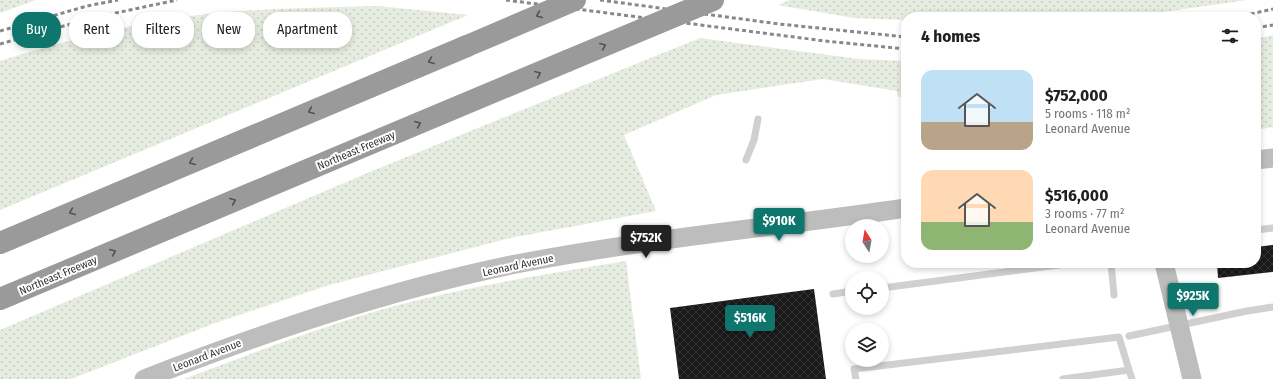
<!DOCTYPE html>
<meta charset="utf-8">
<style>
:root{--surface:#fff;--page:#f6f6f6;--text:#202124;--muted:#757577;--accent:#0f766e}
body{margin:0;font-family:"Fira Sans Condensed",sans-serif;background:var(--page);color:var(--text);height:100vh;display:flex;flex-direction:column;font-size:15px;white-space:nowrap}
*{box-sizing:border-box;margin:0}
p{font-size:13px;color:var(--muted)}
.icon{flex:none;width:22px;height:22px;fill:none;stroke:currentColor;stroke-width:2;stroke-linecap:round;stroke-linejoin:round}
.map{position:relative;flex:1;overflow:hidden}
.panel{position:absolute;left:901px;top:12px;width:360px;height:256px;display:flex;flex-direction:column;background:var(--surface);border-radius:16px;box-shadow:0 2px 6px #0003}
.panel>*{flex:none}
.guide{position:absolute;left:12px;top:12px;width:380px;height:36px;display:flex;gap:8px}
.needle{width:26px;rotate:349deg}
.controls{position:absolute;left:845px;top:219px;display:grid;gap:8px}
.controls a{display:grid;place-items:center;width:44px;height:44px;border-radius:50%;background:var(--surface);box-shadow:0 2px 6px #0003;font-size:20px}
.price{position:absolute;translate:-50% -34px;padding:0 9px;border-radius:4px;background:var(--accent);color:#fff;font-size:13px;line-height:26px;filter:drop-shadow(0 1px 2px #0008)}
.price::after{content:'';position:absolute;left:50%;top:24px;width:12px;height:9px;margin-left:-6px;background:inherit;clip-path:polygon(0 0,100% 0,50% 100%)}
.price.selected{background:#222;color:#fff}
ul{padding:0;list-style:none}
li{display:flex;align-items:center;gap:12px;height:100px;padding:0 20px}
li span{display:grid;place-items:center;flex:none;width:112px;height:80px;border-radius:12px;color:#555}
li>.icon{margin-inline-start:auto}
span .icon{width:48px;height:48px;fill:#fffc;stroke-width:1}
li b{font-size:17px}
h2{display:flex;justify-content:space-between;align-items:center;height:48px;padding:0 20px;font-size:17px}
.chip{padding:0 14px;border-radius:16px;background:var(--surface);box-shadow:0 2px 6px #0003;font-size:14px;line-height:36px}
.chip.selected{background:var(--accent);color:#fff}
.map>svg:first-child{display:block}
.grass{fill:url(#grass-dots)}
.building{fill:url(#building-cross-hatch)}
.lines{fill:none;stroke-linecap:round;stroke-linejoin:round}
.lane{stroke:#d0d0d0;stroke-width:7}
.secondary{stroke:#bdbdbd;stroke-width:19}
.highway{stroke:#9a9a9a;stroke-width:22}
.rail{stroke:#888;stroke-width:3;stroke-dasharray:4 3;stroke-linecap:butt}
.highway-bridge{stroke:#9a9a9a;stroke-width:22}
.oneway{stroke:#525252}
.labels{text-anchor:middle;stroke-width:4;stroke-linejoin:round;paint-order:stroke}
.street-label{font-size:11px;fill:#333;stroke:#fff}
</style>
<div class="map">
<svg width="1273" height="379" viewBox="0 0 1273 379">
<defs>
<pattern id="grass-dots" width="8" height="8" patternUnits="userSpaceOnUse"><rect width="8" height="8" fill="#e6ecdf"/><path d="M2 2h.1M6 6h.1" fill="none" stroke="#c6cbc0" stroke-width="1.8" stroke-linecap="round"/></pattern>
<pattern id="building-cross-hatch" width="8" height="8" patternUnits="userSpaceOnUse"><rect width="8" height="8" fill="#1a1a1a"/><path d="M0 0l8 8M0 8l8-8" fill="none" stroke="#333"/></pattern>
</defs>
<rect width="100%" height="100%" fill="#fff"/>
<path class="grass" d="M0,0H36L0,13Z
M790,0H1247L1128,17H906V20L854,18L778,5Z
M378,6L468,15L0,210V61C58,43 117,27 177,18C244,8 311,8 378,6Z
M1273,35V127L1256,130V39Z
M700,38L859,59L906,61V96L898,97L897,91L823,79L716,95L624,135L656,211L510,238L329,285L215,323L71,379H0V330L372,171Z
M626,261L641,379H184C262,350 341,318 423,299C490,283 558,272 626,261Z"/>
<path class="building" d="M1273,245V272L1218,278L1217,263H1256V247Z
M814,289L826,379H679L670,308Z"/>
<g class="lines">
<path class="lane" d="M746,160L754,140L758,119
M1256,230L1273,228
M1111,263L1114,295
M882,288L1074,263
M833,294L852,291
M1129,336L1247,311L1273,307
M856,379L854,369L1119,337L1129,370
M1063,379L1129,370L1132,379"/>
<path class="secondary" d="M1256,160L1273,158
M1164,263L1192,379
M144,379C266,332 388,290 516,264C645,239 776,227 906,208"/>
<path class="highway" d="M0,243L467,46
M0,299L567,61"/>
<path class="rail" d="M506,0L825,41L906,49
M600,0L779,24L906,37
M1237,17L1273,9
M1256,28L1273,25
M0,31L87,6L118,0
M0,44L92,18L177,0"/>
<path class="highway-bridge" d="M467,46L575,0
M567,61L713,0"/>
</g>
<defs><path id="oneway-chevron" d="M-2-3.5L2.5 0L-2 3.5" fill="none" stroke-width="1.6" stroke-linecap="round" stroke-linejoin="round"/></defs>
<g class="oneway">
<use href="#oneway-chevron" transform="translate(539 15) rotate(157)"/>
<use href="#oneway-chevron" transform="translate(603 46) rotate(-23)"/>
<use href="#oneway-chevron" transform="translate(431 61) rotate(157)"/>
<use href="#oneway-chevron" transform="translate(538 74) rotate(-23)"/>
<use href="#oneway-chevron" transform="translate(311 111) rotate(157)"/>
<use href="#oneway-chevron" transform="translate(418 124) rotate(-23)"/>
<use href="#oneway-chevron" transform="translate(192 162) rotate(157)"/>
<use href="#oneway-chevron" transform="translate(233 201) rotate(-23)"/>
<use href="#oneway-chevron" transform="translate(72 212) rotate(157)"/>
<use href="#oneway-chevron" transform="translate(113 252) rotate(-23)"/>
</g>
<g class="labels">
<g class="street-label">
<text transform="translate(356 150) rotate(-23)" y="4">Northeast Freeway</text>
<text transform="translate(518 265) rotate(-12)" y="4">Leonard Avenue</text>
<text transform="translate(58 275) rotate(-23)" y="4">Northeast Freeway</text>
<text transform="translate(207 355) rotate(-21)" y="4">Leonard Avenue</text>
</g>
</g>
</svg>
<div class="controls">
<a><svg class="needle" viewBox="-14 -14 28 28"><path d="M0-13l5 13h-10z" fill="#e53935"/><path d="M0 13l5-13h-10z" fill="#757577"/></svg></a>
<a><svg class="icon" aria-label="locate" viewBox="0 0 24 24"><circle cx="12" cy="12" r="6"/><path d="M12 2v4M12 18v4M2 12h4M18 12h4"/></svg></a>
<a><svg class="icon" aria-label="layers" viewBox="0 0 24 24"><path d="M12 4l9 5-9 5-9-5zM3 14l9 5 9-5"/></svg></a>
</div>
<b class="price" style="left:779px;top:242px">$910K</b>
<b class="price selected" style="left:646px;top:259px">$752K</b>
<b class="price" style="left:1193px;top:317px">$925K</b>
<b class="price" style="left:750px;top:339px">$516K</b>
<div class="guide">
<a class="chip selected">Buy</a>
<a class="chip">Rent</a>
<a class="chip">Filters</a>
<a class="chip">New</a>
<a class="chip">Apartment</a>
</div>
<section class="panel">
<h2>4 homes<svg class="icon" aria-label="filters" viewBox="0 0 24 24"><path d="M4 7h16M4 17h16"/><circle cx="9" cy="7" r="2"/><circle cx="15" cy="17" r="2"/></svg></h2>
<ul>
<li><span style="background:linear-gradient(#bfe0f5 65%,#b9a48a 0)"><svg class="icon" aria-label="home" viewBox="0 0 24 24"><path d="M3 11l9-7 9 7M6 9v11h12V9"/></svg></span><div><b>$752,000</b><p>5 rooms · 118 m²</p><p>Leonard Avenue</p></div></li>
<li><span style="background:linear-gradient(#ffd9b3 65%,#8fb573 0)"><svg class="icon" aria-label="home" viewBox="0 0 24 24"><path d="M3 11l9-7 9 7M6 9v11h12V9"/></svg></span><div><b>$516,000</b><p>3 rooms · 77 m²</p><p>Leonard Avenue</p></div></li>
</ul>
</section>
</div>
